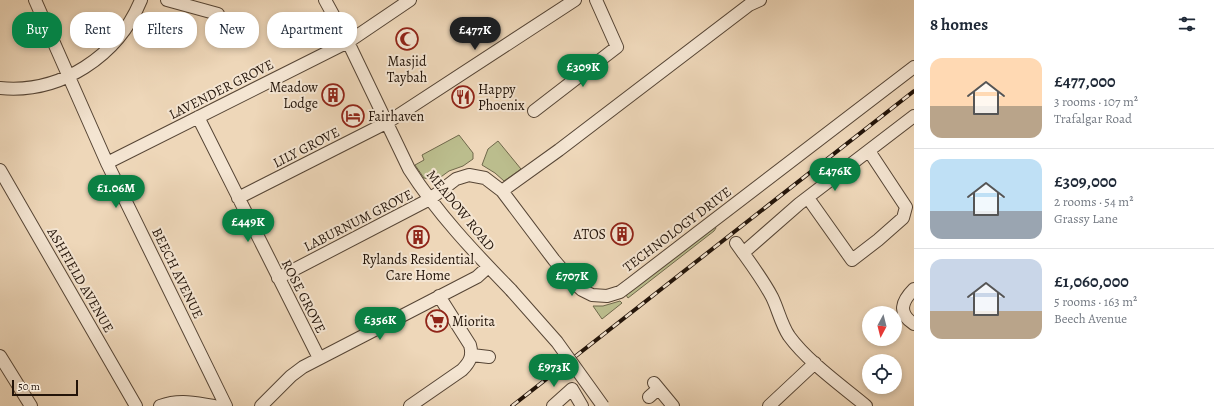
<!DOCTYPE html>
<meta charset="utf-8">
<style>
:root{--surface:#fff;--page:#f6f6f7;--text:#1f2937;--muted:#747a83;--line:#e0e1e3;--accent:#0b8043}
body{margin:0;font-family:Alegreya,serif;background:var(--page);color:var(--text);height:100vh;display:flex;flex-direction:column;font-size:15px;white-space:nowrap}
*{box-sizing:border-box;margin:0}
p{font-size:13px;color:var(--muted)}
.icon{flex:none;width:22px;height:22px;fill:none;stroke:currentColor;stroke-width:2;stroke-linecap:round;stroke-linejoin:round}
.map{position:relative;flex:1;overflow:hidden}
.side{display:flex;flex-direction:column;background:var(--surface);width:300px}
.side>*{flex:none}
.hud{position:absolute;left:12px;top:12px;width:380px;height:36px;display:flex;gap:8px}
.needle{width:26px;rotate:187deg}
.controls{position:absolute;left:862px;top:306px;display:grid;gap:8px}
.controls a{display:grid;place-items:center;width:40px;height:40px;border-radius:50%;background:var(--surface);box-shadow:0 2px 6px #0003;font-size:20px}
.scale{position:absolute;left:12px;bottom:10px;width:66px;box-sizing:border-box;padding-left:4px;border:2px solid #231409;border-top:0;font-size:11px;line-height:14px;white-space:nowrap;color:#231409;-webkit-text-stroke:3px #f4e5d2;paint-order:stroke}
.price{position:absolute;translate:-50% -34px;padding:0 9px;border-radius:14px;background:var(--accent);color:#fff;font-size:13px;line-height:26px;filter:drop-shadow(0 1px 2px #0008)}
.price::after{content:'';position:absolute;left:50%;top:24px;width:12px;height:9px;margin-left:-6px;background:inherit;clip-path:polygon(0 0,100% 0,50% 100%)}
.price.current{background:#222;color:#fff}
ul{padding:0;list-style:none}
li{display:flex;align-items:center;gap:12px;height:100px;padding:0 16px}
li+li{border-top:1px solid var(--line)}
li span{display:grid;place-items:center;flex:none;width:112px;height:80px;border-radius:12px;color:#555}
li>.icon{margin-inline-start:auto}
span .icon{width:48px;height:48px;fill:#fffc;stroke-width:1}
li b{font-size:17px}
h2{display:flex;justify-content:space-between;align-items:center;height:48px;padding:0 16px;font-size:17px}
.pill{padding:0 14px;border-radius:16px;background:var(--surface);box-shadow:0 2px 6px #0003;font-size:14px;line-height:36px}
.pill.current{background:var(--accent);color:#fff}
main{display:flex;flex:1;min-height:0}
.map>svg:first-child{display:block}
.green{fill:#bbbd8d;stroke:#6f684b}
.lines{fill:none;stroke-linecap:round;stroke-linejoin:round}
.minor-casing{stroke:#564535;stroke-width:14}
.minor{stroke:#f4e5d2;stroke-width:12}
.rail-casing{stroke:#231409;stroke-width:4}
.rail{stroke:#f4e5d2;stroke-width:2.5;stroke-dasharray:8;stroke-linecap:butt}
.minor-bridge-casing{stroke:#564535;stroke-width:14;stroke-linecap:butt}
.minor-bridge{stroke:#f4e5d2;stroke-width:12}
.labels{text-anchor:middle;stroke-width:4;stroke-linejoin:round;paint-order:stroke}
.poi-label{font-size:14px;fill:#231409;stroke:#f4e5d2;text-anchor:start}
.street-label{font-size:14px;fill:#231409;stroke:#f4e5d2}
</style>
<main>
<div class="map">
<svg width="914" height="406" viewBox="0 0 914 406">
<rect width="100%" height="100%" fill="#eed7b9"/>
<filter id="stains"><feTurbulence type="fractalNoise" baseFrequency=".005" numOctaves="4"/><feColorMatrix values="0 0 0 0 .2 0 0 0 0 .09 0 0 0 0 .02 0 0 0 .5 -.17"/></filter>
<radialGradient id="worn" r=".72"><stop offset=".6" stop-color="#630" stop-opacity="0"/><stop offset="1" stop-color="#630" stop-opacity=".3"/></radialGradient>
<path class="green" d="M459,135L473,153V159L463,166L449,171L438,179L433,180L424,178L415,165L424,160L422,155Z
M498,141L521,169L504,181L495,173L482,165L488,149Z
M714,225L716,228L714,231L628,298L626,295Z
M620,301L622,303L602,319L593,306H603Z"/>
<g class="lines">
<g class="minor-casing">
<path id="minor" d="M35,0L107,163L226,406
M167,0L218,14
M325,0L348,42L409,169C437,213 474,252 511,290
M0,88C61,94 118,56 141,0
M534,111L617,47L596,0
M198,117L319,358
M107,163L348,42L410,0
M0,170L136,406
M502,191L559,150L749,5L760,0
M238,198L388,122L575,0
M808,198L852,260L878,240L903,218L906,207L869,151
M736,243C748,260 762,278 772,297C778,309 781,324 789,336C807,361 842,386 866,406
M743,253L799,204L914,116
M278,278L430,199L456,179L469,175L485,178L502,191L554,260L572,281L582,290L592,295L607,296L620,292L632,283L914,67
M914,289C902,301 897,313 914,324
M472,355L489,357
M0,356L31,406
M654,383L673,406
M649,397L658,389
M160,406C180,399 194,403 214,406
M261,406L291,376L303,367L477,277L488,267
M410,406L462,370C470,362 473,356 470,345L439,296
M553,406L572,389L582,406
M769,406L815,363"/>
</g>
<use href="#minor" class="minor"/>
<g class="rail-casing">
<path id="rail" d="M512,406L914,91"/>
</g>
<use href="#rail" class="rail"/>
<g class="minor-bridge-casing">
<path id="minor-bridge" d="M511,290L557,342L603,406"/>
</g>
<use href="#minor-bridge" class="minor-bridge"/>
</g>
<defs>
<g id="mosque-ring" transform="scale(1.15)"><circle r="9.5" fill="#f4e5d2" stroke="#8f2418" stroke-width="1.5"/><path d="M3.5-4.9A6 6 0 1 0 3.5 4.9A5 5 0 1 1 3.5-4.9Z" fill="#8f2418"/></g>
<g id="building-ring" transform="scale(1.15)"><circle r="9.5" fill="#f4e5d2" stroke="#8f2418" stroke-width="1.5"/><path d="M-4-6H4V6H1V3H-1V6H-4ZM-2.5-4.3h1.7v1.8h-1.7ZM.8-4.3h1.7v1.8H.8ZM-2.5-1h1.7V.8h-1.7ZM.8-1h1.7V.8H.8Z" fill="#8f2418"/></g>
<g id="restaurant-ring" transform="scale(1.15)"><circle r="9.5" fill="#f4e5d2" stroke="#8f2418" stroke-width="1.5"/><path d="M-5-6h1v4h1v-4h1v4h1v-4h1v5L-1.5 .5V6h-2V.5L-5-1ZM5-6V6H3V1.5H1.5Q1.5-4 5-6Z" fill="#8f2418"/></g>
<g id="hotel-ring" transform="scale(1.15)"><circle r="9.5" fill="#f4e5d2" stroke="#8f2418" stroke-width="1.5"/><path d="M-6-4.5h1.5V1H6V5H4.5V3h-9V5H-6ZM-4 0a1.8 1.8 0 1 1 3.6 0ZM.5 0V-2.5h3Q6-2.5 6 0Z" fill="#8f2418"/></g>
<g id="supermarket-ring" transform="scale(1.15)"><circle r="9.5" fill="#f4e5d2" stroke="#8f2418" stroke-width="1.5"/><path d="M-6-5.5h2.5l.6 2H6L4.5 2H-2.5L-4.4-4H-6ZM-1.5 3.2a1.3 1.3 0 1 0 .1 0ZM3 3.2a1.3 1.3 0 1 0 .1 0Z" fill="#8f2418"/></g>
</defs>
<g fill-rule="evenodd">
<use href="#mosque-ring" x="407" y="39"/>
<use href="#building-ring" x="333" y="95"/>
<use href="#restaurant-ring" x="463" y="97"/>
<use href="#hotel-ring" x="353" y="116"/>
<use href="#building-ring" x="622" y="234"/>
<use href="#building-ring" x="418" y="237"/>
<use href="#supermarket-ring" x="437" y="321"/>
</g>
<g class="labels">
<g class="poi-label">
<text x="407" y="66" text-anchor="middle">Masjid<tspan x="407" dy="16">Taybah</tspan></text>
<text x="318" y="92" text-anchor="end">Meadow<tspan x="318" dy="16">Lodge</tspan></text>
<text x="478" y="94">Happy<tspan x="478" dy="16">Phoenix</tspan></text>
<text x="368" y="121">Fairhaven</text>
<text x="606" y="239" text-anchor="end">ATOS</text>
<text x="418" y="264" text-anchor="middle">Rylands Residential<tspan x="418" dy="16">Care Home</tspan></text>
<text x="452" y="326">Miorita</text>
</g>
<g class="street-label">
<text transform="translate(221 89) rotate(-27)" y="5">LAVENDER GROVE</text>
<text transform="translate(306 147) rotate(-27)" y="5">LILY GROVE</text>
<text transform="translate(461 210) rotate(51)" y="5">MEADOW ROAD</text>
<text transform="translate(358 220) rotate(-27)" y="5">LABURNUM GROVE</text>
<text transform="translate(677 229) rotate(-37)" y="5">TECHNOLOGY DRIVE</text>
<text transform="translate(178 273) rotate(64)" y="5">BEECH AVENUE</text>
<text transform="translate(81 280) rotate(60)" y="5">ASHFIELD AVENUE</text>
<text transform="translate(304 296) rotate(63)" y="5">ROSE GROVE</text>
</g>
</g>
<rect width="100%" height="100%" filter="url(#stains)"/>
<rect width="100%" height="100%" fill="url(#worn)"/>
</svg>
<div class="controls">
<a><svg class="needle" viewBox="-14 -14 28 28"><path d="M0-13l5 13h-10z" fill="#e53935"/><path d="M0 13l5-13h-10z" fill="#747a83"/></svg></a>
<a><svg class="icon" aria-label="locate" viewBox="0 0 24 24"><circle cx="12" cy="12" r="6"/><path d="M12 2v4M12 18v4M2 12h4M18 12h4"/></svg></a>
</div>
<div class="scale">50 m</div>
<b class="price current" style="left:475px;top:51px">£477K</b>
<b class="price" style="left:583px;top:88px">£309K</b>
<b class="price" style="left:835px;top:192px">£476K</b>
<b class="price" style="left:116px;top:209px">£1.06M</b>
<b class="price" style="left:248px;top:243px">£449K</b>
<b class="price" style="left:572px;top:297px">£707K</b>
<b class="price" style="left:380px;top:341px">£356K</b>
<b class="price" style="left:554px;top:388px">£973K</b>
<div class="hud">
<a class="pill current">Buy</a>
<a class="pill">Rent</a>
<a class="pill">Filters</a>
<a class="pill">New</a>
<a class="pill">Apartment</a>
</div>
</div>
<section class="side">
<h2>8 homes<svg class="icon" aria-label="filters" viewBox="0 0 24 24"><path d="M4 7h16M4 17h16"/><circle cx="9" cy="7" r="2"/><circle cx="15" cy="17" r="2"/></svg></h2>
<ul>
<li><span style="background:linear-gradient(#ffd9b3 60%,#b9a48a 0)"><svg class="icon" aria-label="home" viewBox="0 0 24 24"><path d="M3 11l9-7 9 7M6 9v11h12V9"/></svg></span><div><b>£477,000</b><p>3 rooms · 107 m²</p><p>Trafalgar Road</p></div></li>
<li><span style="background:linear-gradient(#bfe0f5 65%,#9aa5b1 0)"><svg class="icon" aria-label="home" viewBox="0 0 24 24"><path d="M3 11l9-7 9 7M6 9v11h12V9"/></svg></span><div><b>£309,000</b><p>2 rooms · 54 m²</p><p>Grassy Lane</p></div></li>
<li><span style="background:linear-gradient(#c9d6e8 65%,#b9a48a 0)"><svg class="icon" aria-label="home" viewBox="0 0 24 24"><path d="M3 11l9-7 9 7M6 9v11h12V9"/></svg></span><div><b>£1,060,000</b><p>5 rooms · 163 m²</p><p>Beech Avenue</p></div></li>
</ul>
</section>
</main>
